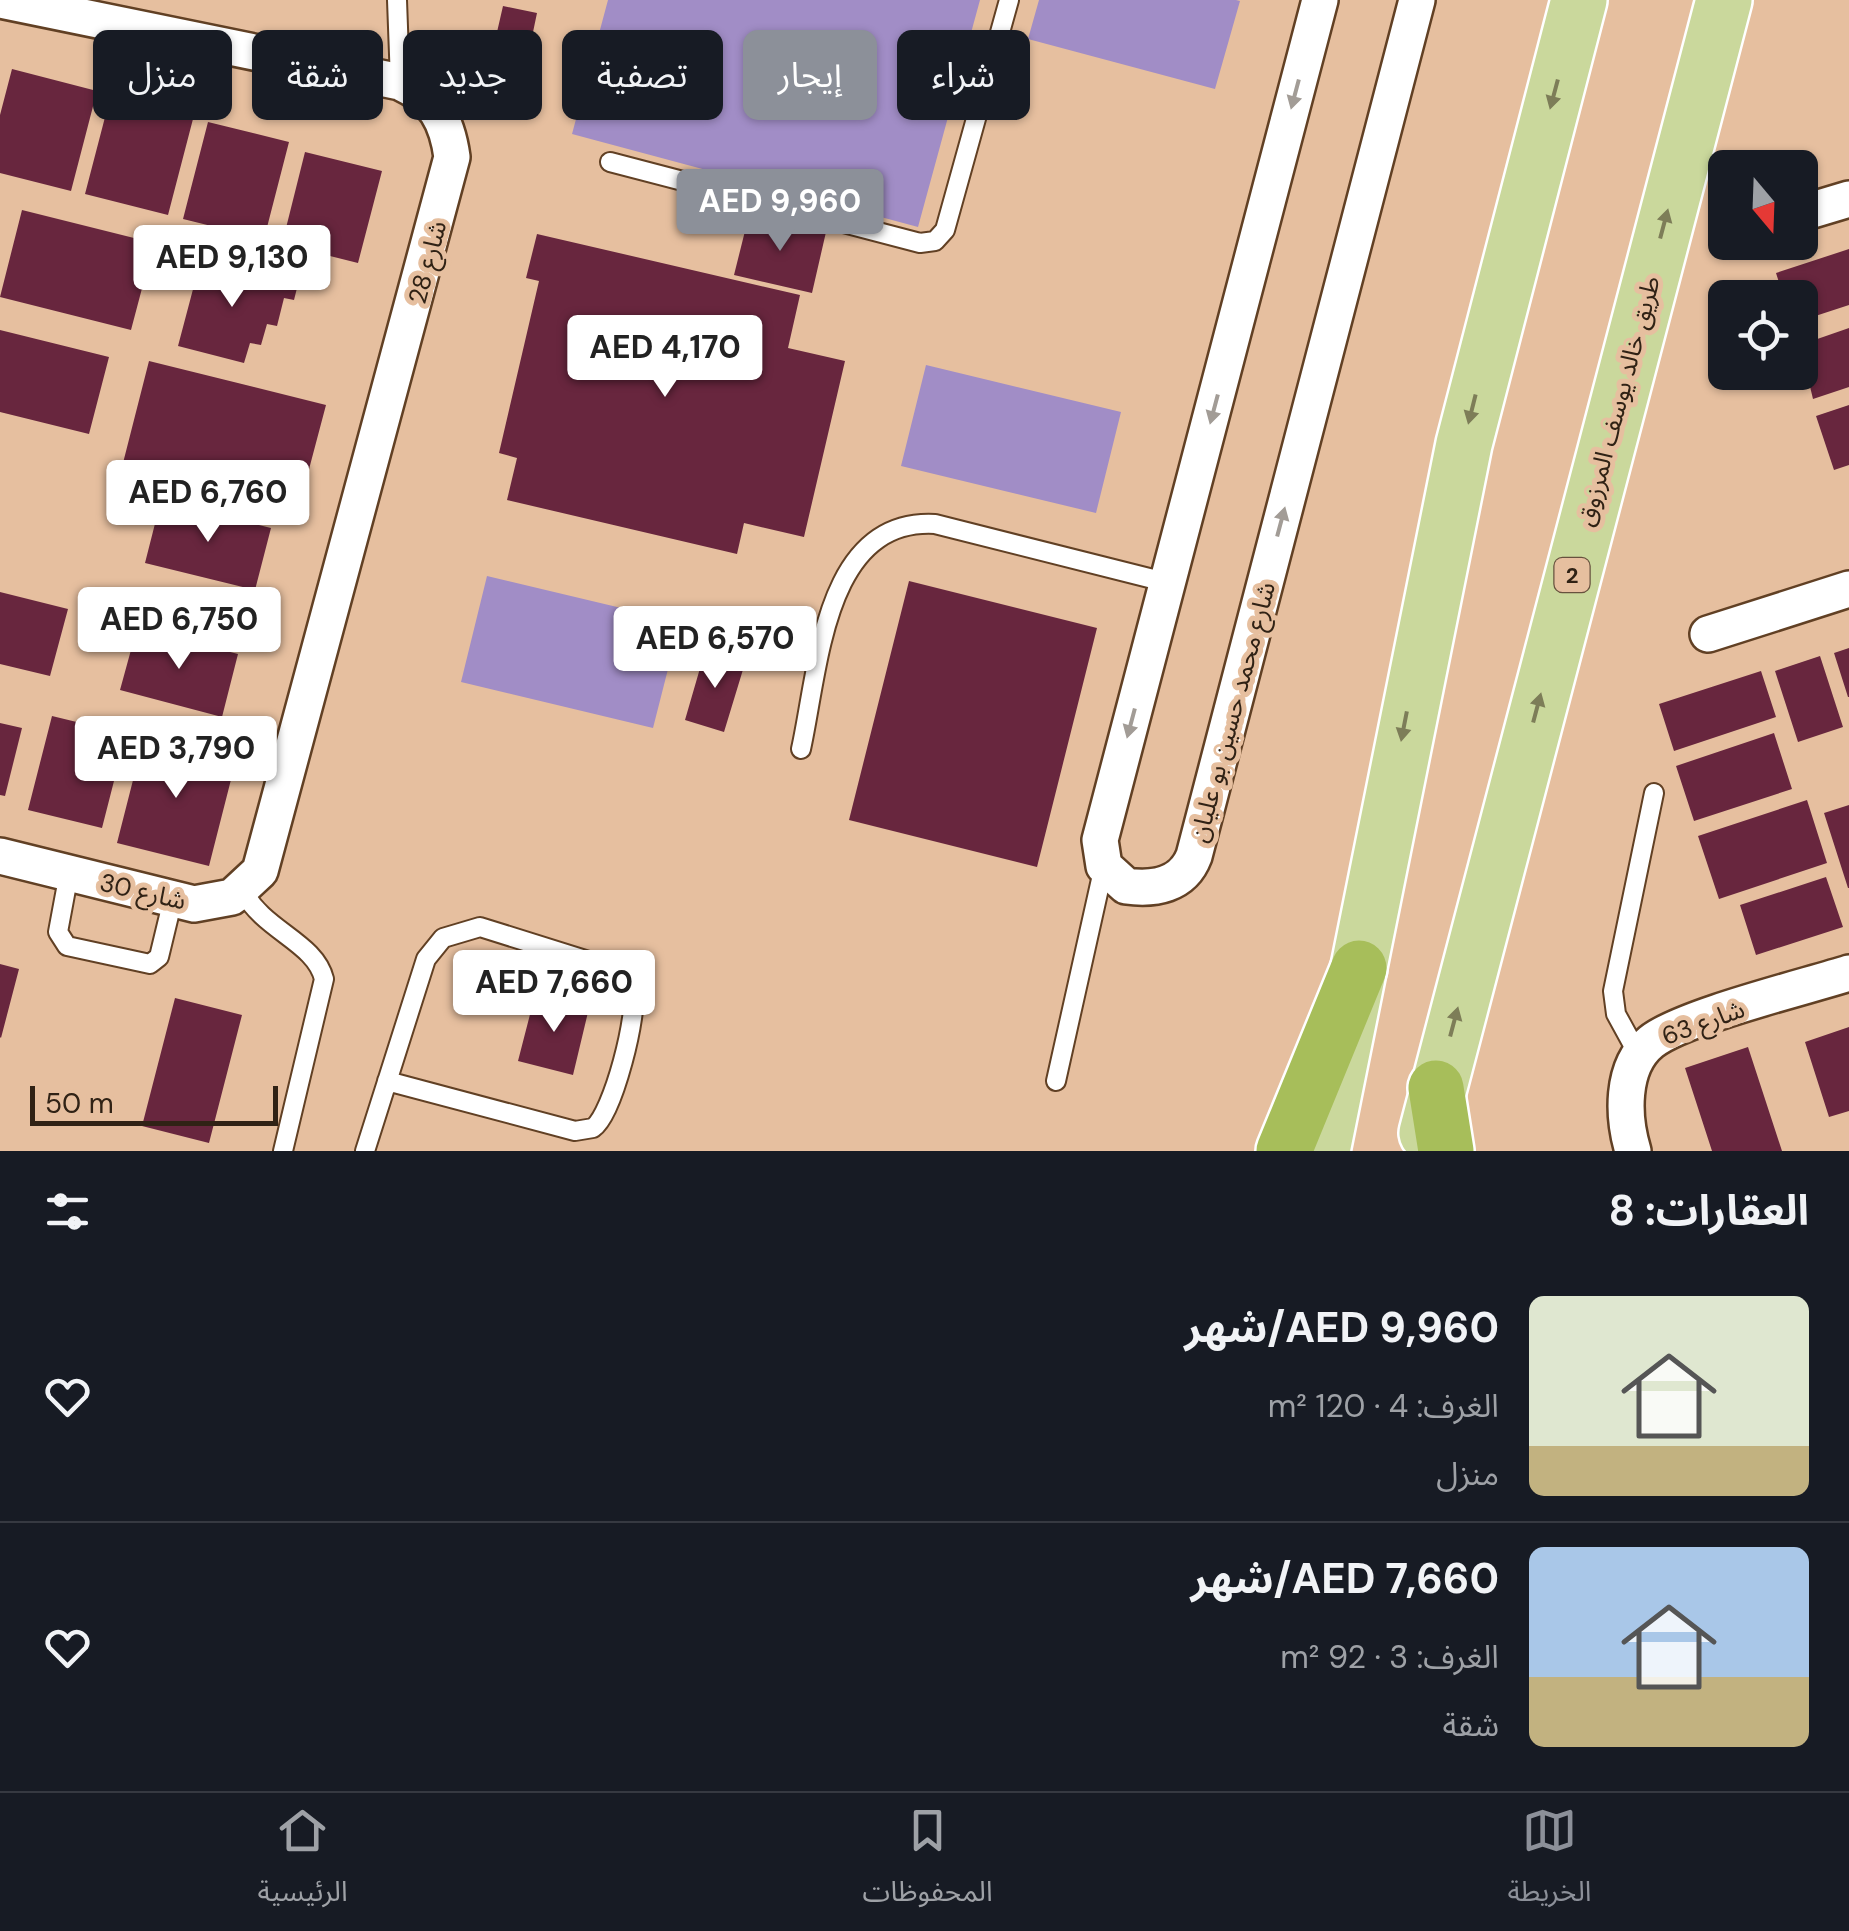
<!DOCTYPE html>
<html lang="ar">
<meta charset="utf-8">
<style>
:root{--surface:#171b24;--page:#20242c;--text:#f1f3f6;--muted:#9ea1a6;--line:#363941;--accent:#8c9099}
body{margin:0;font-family:"DM Sans","Noto Sans Arabic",sans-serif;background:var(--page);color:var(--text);direction:rtl;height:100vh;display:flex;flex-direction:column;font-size:38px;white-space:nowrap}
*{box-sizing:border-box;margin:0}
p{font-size:32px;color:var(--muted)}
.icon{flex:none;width:55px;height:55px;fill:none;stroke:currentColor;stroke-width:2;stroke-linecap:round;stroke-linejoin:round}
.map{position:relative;height:1151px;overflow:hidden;direction:ltr}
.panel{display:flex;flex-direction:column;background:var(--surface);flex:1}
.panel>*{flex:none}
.guide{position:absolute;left:30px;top:30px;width:1000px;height:90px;direction:rtl;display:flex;gap:20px}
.needle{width:65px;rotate:161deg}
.fabs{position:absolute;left:1708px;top:150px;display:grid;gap:20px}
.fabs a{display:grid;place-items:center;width:110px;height:110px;border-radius:15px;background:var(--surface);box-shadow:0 2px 8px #0004;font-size:50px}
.scale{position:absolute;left:30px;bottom:25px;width:248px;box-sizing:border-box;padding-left:10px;border:5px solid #302215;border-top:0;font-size:28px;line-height:35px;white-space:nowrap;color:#302215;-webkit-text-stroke:8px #e6bf9f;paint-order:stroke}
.price{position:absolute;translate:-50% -85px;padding:0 22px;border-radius:10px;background:#fff;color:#222;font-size:32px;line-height:65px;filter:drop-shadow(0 2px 5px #0008)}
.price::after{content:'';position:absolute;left:50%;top:60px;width:30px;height:22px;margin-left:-15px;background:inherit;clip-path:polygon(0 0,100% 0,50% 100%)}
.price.active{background:var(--accent);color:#fff}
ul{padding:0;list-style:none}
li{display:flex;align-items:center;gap:30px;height:250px;padding:0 40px}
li+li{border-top:2px solid var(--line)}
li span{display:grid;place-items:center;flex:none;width:280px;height:200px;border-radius:15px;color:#555}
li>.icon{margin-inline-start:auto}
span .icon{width:120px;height:120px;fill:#fffc;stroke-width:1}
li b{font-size:42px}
h2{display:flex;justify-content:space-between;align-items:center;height:120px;padding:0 40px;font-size:42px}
.chip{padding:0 35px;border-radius:15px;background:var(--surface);box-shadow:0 2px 8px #0004;font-size:35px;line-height:90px}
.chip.active{background:var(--accent);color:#fff}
.tab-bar{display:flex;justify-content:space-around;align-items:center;height:140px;border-top:2px solid var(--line);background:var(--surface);font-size:28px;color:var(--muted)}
.tab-bar a{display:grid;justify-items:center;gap:5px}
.tab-bar .active{color:var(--accent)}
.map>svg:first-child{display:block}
.green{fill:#a18dc6}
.building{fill:#68263e}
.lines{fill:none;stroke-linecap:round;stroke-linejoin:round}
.lane-casing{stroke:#614024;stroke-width:22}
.street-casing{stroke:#614024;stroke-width:40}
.primary-casing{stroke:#fff;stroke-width:60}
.highway-casing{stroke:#fff;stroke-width:60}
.lane{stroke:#fff;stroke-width:18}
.street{stroke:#fff;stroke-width:35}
.primary{stroke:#cad89c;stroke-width:55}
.highway{stroke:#a7be5a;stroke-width:55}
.oneway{fill:#a29c96}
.oneway2{fill:#7d7d58}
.labels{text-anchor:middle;stroke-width:10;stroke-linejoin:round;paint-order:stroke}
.shield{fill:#e6bf9f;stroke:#67513e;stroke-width:2.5}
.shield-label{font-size:22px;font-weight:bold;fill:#302215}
.street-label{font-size:25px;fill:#302215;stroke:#e6bf9f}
</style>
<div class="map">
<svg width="1849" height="1151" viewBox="0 0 1849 1151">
<rect width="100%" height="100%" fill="#e6bf9f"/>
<path class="green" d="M608,0H980L918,227L572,134Z
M1039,0H1236L1240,1L1215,89L1028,39Z
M926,365L1121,412L1096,513L901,466Z
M487,576L680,622L653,728L461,682Z"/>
<path class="building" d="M503,6L537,13L524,75L489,67Z
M12,69L97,91L71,191L0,173V115Z
M110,98L193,119L168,215L85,194Z
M208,122L289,142L264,239L183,219Z
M305,152L382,171L358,263L282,244Z
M22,210L154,243L131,330L0,297Z
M749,215L826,232L812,293L734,275Z
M537,234L800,295L788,348L845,361L804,537L744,523L737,554L507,500L517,458L499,453L539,281L526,278Z
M1849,249V305L1800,321V298H1784L1776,273Z
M201,259L298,284L294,300L284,298L277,326L267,324L261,345L250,343L244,363L178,346Z
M1849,328V387L1813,399L1800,345Z
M0,330L109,357L89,434L0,412Z
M149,361L326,405L299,507L123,463Z
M1849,405V465L1834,470L1816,416Z
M161,500L271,528L255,590L145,563Z
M909,581L1097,628L1037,867L849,820Z
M0,592L68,609L50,676L0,664Z
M137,628L238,654L222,717L120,690Z
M1849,648V697H1848L1834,653Z
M705,651L745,663L724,732L685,720Z
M1820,656L1843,727L1798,742L1775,671Z
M1761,671L1776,717L1674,751L1659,704Z
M52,716L126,734L102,828L28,810Z
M0,723L22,728L5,796L0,795Z
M1774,733L1792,789L1694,821L1676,766Z
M144,737L236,760L209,866L117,843Z
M1807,800L1827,863L1719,899L1698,836Z
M1849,805V888H1848L1824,813Z
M1826,877L1843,927L1756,955L1740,905Z
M0,964L19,969L1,1038L0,1037Z
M535,995L589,1008L573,1075L518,1061Z
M175,998L242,1015L209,1143L142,1126Z
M1849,1027V1111L1829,1117L1805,1042Z
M1748,1047L1782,1151H1712L1685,1068Z"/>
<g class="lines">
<g class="lane-casing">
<path id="lane" d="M397,0L400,82
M610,162L920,243L935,241L945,230L1009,0
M801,749C819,668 824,518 935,524L1169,583
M69,873L58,932L67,946L150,964L159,957L173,899
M243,891C264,931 315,942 324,979L283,1151
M1639,1056L1616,1014L1613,991L1654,793
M1056,1081L1104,866
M365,1151L426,959L443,938L480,927L611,968L633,987C639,1012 613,1114 593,1128L575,1131L387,1081"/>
</g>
<g class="street-casing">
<path id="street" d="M0,0L400,82C435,98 447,121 452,157L260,871L232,897L194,904L0,856
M1320,0L1100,840L1104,866L1126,886C1155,890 1183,885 1194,856L1417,0
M1809,211L1849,199
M1708,634L1849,589
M1633,1151C1623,1118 1620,1067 1651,1042C1682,1017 1805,987 1849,973"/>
</g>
<g class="primary-casing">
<path id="primary" d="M1427,1133L1724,0
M1322,1151L1464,444L1579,0"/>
</g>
<g class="highway-casing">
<path id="highway" d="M1436,1088L1446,1151
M1284,1151L1359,968"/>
</g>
<use href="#lane" class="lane"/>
<use href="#street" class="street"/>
<use href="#primary" class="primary"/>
<use href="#highway" class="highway"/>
</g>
<defs><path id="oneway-solid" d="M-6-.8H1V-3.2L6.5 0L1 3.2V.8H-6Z" transform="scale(2.5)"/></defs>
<g class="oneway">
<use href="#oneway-solid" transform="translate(1295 94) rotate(105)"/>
<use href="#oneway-solid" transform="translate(1214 409) rotate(105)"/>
<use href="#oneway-solid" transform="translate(1281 522) rotate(-75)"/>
<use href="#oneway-solid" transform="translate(1131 723) rotate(105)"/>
</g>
<g class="oneway2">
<use href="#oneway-solid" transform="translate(1554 94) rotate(105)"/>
<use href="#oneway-solid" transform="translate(1664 224) rotate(-75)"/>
<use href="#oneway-solid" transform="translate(1472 409) rotate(104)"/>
<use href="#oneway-solid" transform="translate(1537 708) rotate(-75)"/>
<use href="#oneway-solid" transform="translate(1404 726) rotate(101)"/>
<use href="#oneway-solid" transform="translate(1454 1022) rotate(-75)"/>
</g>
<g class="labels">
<rect class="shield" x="1554.5" y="558" width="35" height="34" rx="8"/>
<g class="shield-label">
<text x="1572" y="583">2</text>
</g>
<g class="street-label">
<text transform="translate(427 262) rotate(-75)" y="9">شارع 28</text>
<text transform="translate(1618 401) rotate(-75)" y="9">طريق خالد يوسف المرزوق</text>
<text transform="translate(1232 712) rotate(-75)" y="9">شارع محمد حسين بو عليان</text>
<text transform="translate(143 891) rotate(13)" y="9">شارع 30</text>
<text transform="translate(1703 1022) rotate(-20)" y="9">شارع 63</text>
</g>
</g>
</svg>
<div class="fabs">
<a><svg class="needle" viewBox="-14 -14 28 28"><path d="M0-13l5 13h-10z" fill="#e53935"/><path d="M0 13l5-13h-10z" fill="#9ea1a6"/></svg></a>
<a><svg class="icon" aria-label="locate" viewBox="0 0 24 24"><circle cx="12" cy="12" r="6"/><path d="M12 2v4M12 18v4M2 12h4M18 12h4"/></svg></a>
</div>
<div class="scale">50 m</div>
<b class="price active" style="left:780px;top:254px">AED 9,960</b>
<b class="price" style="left:232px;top:310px">AED 9,130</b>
<b class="price" style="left:665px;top:400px">AED 4,170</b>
<b class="price" style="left:208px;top:545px">AED 6,760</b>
<b class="price" style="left:179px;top:672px">AED 6,750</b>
<b class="price" style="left:715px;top:691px">AED 6,570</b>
<b class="price" style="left:176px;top:801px">AED 3,790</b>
<b class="price" style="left:554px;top:1035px">AED 7,660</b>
<div class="guide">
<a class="chip">شراء</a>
<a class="chip active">إيجار</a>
<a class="chip">تصفية</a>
<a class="chip">جديد</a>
<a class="chip">شقة</a>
<a class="chip">منزل</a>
</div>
</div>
<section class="panel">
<h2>العقارات: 8<svg class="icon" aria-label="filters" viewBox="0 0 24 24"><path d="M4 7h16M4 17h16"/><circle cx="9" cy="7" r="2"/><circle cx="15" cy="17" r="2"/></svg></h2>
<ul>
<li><span style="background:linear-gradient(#dfe7d0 75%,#c2b280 0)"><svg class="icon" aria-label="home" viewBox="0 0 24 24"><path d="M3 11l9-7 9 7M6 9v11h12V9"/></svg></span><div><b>AED 9,960/شهر</b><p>الغرف: 4 · 120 m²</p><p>منزل</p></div><svg class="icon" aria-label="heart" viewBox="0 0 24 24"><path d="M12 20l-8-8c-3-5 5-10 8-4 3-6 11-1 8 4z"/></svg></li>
<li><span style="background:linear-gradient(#a9c7e8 65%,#c2b280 0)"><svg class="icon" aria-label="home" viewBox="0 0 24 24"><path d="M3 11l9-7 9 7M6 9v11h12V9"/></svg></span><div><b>AED 7,660/شهر</b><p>الغرف: 3 · 92 m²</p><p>شقة</p></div><svg class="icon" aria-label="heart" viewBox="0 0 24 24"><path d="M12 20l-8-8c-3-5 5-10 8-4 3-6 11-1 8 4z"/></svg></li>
</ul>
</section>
<nav class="tab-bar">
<a class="active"><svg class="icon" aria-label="map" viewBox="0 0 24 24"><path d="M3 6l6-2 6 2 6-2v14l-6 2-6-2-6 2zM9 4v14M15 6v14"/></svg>الخريطة</a>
<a><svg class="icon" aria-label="saved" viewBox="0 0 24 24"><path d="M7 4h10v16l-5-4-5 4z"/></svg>المحفوظات</a>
<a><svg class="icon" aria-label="home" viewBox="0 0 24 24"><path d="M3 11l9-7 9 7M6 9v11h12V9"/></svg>الرئيسية</a>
</nav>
